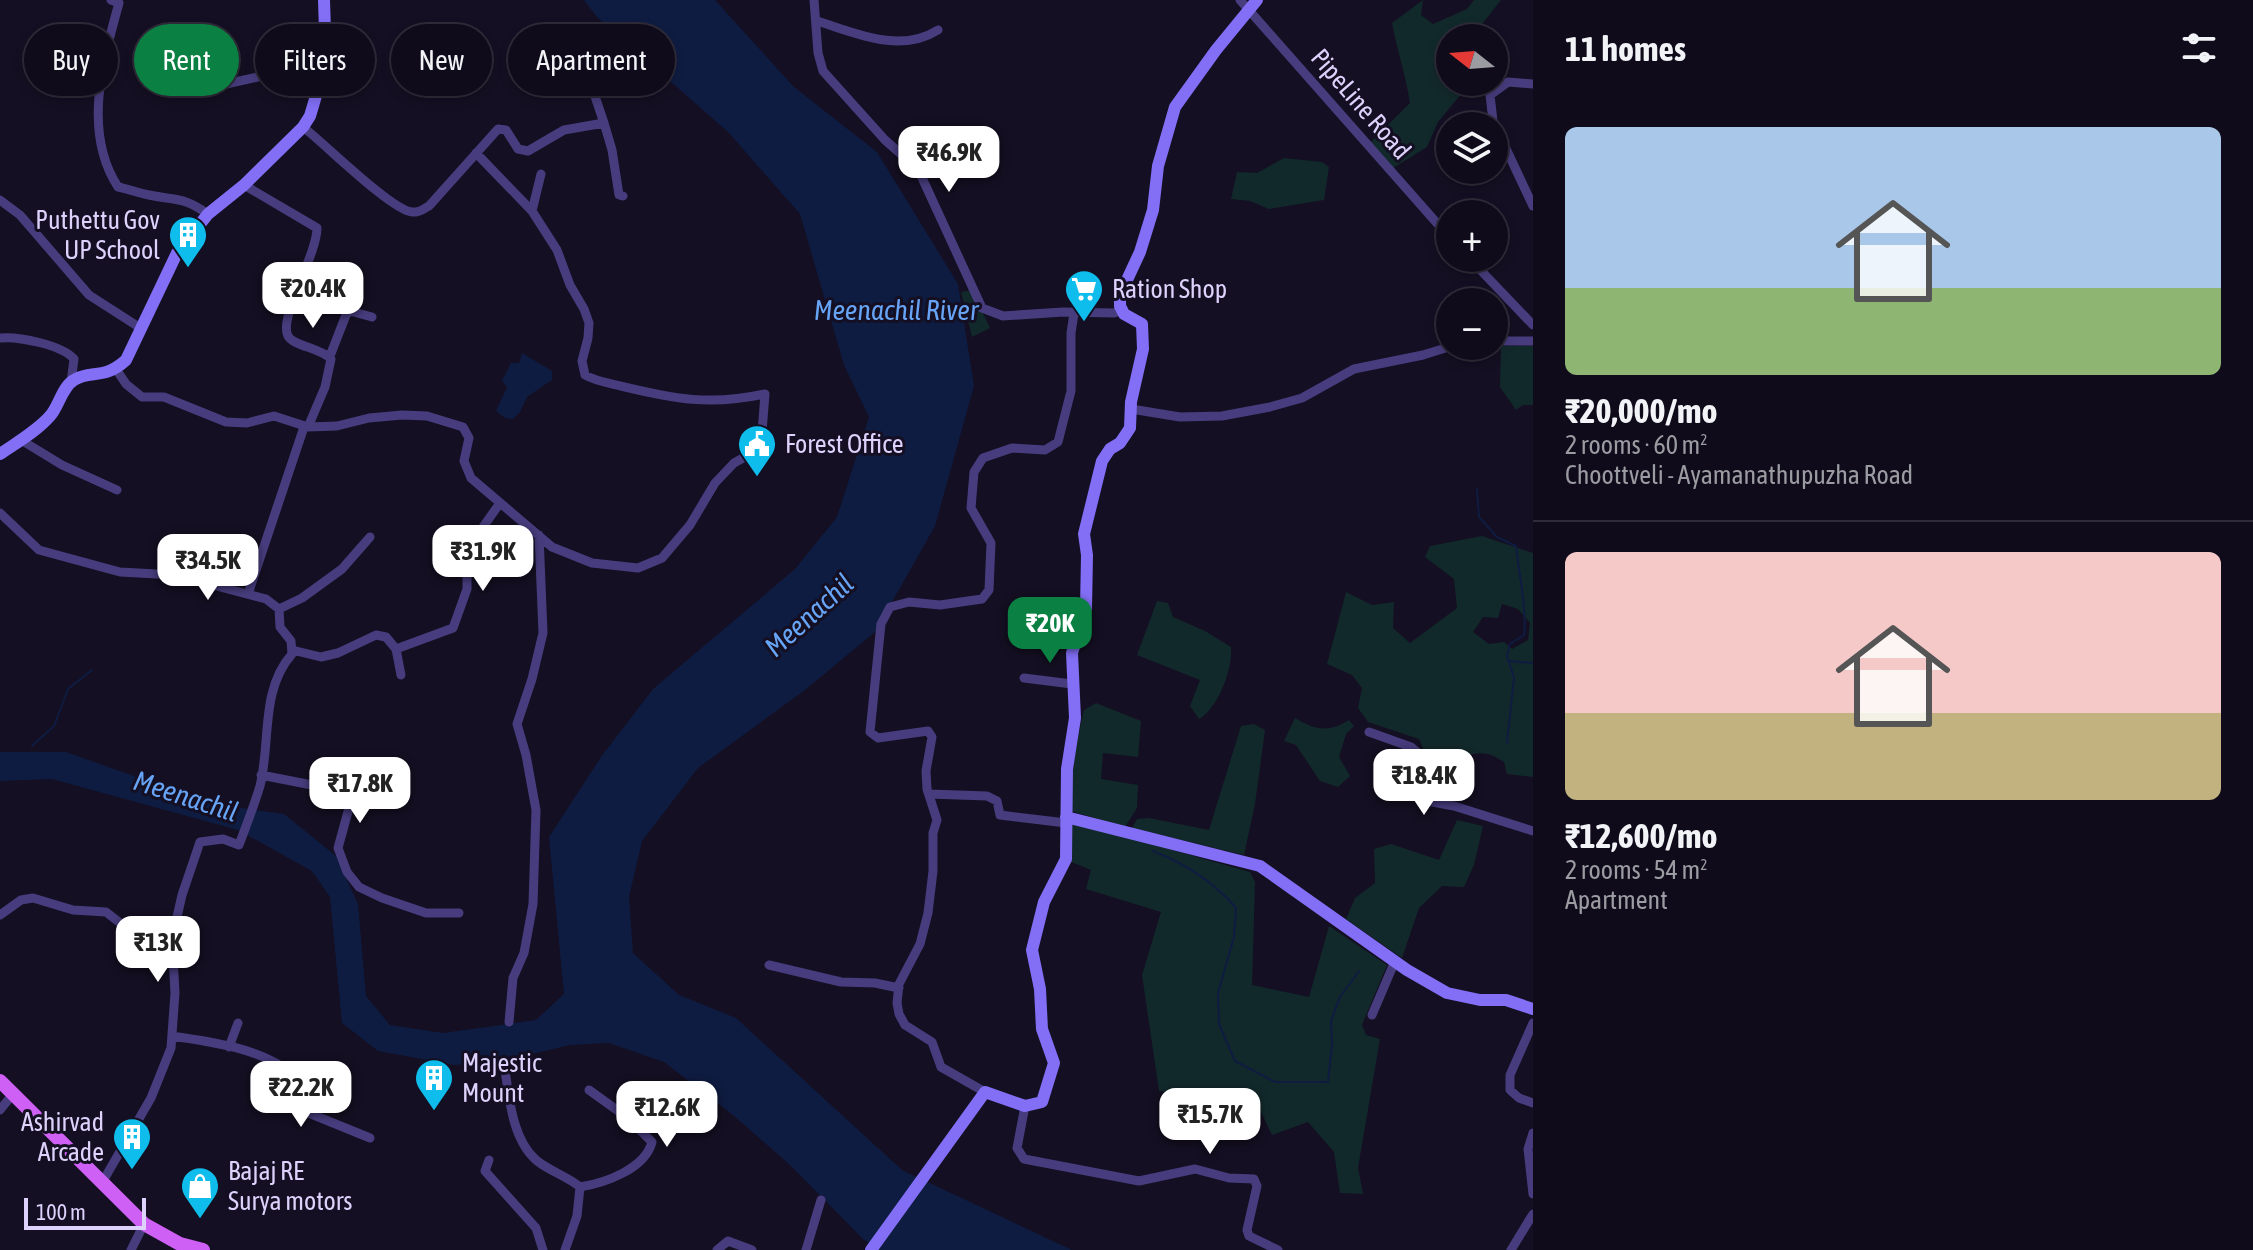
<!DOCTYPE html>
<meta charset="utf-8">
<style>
:root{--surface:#0f0b1a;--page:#1d1927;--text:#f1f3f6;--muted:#9b9ba2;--line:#2f2b39;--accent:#0b8043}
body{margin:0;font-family:"Asap Condensed",sans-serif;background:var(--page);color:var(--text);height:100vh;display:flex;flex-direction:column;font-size:30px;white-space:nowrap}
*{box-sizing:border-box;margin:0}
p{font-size:26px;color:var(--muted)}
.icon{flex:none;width:44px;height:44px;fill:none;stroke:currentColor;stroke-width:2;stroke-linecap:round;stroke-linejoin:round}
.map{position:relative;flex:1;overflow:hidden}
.sheet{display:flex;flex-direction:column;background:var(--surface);width:720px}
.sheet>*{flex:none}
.top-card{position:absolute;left:24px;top:24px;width:760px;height:72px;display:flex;gap:16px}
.needle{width:52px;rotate:287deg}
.buttons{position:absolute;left:1436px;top:24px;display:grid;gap:16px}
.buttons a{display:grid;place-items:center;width:72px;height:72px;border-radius:50%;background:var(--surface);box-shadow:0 4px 12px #0003,0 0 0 2px var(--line);font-size:40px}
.scale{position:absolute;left:24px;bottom:20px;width:122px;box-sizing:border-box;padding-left:8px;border:4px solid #dcd2fc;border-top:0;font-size:22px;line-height:28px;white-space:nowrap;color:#dcd2fc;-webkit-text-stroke:6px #140f22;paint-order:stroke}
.price{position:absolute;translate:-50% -68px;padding:0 18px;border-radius:16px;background:#fff;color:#222;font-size:26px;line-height:52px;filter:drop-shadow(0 2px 4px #0008)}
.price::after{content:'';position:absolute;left:50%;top:48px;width:24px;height:18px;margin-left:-12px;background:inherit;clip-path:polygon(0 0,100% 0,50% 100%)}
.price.on{background:var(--accent);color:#fff}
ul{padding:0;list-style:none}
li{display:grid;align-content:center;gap:16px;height:424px;padding:0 32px}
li+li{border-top:2px solid var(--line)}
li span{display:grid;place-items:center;height:248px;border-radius:12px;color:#555}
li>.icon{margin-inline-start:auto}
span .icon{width:144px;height:144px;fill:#fffc;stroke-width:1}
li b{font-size:34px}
h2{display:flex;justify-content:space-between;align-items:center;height:96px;padding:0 32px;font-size:34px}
.pill{padding:0 28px;border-radius:36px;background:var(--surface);box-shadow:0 4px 12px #0003,0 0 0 2px var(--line);font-size:28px;line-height:72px}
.pill.on{background:var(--accent);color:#fff}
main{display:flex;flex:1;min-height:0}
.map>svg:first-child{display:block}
.green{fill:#12292b;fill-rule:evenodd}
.water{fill:#0f1c41}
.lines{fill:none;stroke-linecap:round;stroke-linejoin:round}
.stream{stroke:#0f1c41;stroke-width:2}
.street{stroke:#473d7e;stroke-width:9}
.secondary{stroke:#826ff6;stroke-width:12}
.primary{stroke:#ce60f5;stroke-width:14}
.labels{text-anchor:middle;stroke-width:6;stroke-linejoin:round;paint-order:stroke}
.street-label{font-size:26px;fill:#dcd2fc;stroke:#140f22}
.poi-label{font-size:26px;fill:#dcd2fc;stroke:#140f22;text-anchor:start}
.water-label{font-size:28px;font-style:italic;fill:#67a4f6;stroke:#140f22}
</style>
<main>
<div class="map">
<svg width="1533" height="1250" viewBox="0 0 1533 1250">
<rect width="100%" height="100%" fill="#140f22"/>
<path class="green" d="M1423,0L1421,15L1433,24L1467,9L1474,0H1501L1476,32L1475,38H1450V82H1467L1466,88L1438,122L1427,147L1393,168L1370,143L1410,103C1406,76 1397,50 1392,23Z
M1284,158L1322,162L1329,167L1324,200L1269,209L1250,201L1231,199L1237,172L1257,173Z
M972,290L990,328L972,337L961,292Z
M1501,346H1533V405H1523L1516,410L1500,387Z
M1482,536L1533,553V777L1507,774L1504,762C1491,753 1481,751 1465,756L1460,767L1455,802L1424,795C1418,776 1430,759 1419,739L1368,722L1358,708L1362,688L1352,675L1327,664L1346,592L1372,605L1394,602L1393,628L1410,643L1457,608L1454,579L1425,557L1430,546ZM1502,604L1518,609L1530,623L1528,640L1512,649L1504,642L1489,644L1473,632L1483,617L1498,618Z
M1157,601L1168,603L1173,617L1205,631L1231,647C1233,669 1218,708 1199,719L1190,706L1200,680L1137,655Z
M1096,703L1141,721L1138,757L1103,753L1101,779L1138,785L1137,808L1125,827L1071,811C1070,776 1076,744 1084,710Z
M1295,718C1315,730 1329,733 1349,720L1354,726L1346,734L1339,757L1350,776L1338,787L1320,781L1296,745L1284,741Z
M1254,724L1265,730L1255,804L1244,855L1132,828L1137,819L1149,818L1209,830L1241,726Z
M1457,820L1483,826L1474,865L1464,887L1442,886L1419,908L1402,958L1346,919L1355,898L1375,883L1374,849L1391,844L1439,860Z
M1073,822L1250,872L1255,882L1252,985L1309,997L1329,926L1387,965L1362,1025L1366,1035L1380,1039L1358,1168L1363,1194L1340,1193L1334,1152L1308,1122L1272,1135L1260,1110L1159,1091L1142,975L1161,912L1086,889L1091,870L1069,861V826Z"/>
<path class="water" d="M584,0H715L794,87L877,152L958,284L974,386L935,526L875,632L805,690L698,768L642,841L629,897L633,953L679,995L736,1018L902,1170L1072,1250H880L864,1240L790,1165L733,1115L664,1062L609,1043L570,1045L532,1054L455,1065L378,1051L342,1023L330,897L312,871L238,830L52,779L0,781V752H66L213,804L284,814L336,856L358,904L366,996L390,1025L443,1033L536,1020L564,994L549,837L601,757L653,689L795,569L837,517L869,417L844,365L800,214L728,132L597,17Z
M522,353L552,371V380L527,397L520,412L513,419L505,418L496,411L507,387L502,381L511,363H519Z"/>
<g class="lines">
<path class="stream" d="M1477,489L1479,517L1497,537L1516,546C1519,573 1527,611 1524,635L1510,644L1507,656L1514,678L1507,743
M1510,661L1533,663
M32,746L54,726L68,689L92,670
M1153,851C1186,864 1213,881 1236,908L1234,937L1218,993L1219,1024L1235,1061L1275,1082H1328L1332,1045L1331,1021L1340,997L1359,971"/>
<path class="street" d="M111,0L119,3C103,61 82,132 118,187C128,189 138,193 149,195C177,201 182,196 208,214
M814,0L818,53L823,71L885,140L918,169L982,308L1003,316L1063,312L1114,313L1122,310
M1240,0L1450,238
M817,21C856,33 900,54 938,30
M226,84L326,62
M1533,84L1508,82L1490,95L1493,121L1533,206
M604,123L612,150L619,195L623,196
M303,127C324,143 391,210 412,212C419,213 423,209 429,206L498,129L506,130L518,149L528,151L564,130L604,123L573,31
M476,153L532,211
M244,185L317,228C317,255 278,318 288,336C293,346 321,348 331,359L325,387L308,427
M0,200L20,215L89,295L142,329
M1469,258L1533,325
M0,338C18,336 62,345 74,359L71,382
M1494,341H1533
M330,356L346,315L350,311L372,317
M116,369L126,384L142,397H164L226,422L247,423L274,416L308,427L337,426L369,418L402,415L427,416L463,427L469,438L464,461L471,478L552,547L592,563L638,568L662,558L690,525L715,483L734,463L752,453L762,432L765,394C710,406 675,399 621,386C609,383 595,381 585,375L582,361L588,338L589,323L584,309L570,285L557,250L532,211L541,174
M1131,409L1180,417L1222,416L1270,407L1302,398L1354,369L1423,355L1452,346
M21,440L62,465L117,490
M0,513L39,550L120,572L175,575L266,599L279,609L280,627L291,641L292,654C260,690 271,742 260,786C254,806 246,826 239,845L223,839L200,842L182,895L172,939L175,993L171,1048L151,1098L103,1181
M248,594L304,427
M279,609L302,598L342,569L370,537
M396,649L401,675
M292,650L321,657L338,653L376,635L386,637L396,649L453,628L467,589V576L463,563L466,551L500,503
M1024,678L1072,684
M1369,732L1411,747L1417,752L1414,785L1416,794L1422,800L1454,806L1533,831
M261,775L322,787L346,788L350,794L349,808L338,848L347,872L359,887L382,898L426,913H459
M929,794L987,796L997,801L1000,815L1066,823
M0,915L21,900L33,898L73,910L106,912L133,933L150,938L172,939
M769,965L841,982L875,983L899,988
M1372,1015L1395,961
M509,1022L513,978L524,953L533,904L536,810L526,755L517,724L532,679L543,633L539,535
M1533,1023L1510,1075V1090L1519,1098L1533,1103
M172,1036C207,1041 265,1049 291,1074L287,1098L289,1105L370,1138
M229,1047L238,1023
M504,1063C509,1094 511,1138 536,1160C549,1171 567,1176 580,1187L577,1216L565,1250
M985,1092L941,1067L932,1042L905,1025L899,1014L897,1003L899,984L920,944L928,913L933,871V833L937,820L927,789L926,771L932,737L928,731L878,738L870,732L881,624L890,607L909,602L940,605L982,599L989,590L991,543L971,508L974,472L983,458L1012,448L1045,450L1058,442L1071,391V333L1074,313
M1025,1106L1017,1148L1024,1159L1139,1181L1195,1169L1229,1178L1254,1179L1257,1186L1247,1230L1249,1236L1278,1250
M0,1110L13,1094
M1533,1133L1528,1149L1533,1194
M489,1160L485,1171L536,1228L543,1250
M580,1187C605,1183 645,1169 652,1142L628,1118L589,1090
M131,1250L144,1224
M717,1250L728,1241L752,1250
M806,1250L821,1200
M1511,1250L1533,1214"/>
<path class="secondary" d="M0,454C16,443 37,431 50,416C59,406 62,387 74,380C91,369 103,381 126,360L177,253L208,214L244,185L303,127L310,116L326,62L324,0
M1066,817L1260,866L1407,970L1447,993L1480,1000H1506L1533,1009
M871,1250L985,1092L1025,1106L1042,1102L1054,1063L1042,1029L1040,989L1032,950L1044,902L1066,859L1067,769L1075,718L1072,653L1086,608L1087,555L1084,534L1102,461L1110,449L1120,443L1130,428L1131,402L1143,349L1142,324L1124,314L1120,306V295L1140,252L1153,210L1158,166L1175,107L1216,50L1257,0"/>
<path class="primary" d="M0,1081L144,1224L180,1244L203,1250"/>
</g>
<defs>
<g id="building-pin" transform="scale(2)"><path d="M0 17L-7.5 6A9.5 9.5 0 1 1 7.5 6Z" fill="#0fbdec" stroke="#140f22"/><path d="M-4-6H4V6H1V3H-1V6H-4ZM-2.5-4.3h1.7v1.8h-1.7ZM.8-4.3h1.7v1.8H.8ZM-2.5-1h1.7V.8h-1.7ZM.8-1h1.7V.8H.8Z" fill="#fff"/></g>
<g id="supermarket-pin" transform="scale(2)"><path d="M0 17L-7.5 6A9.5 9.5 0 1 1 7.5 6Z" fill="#0fbdec" stroke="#140f22"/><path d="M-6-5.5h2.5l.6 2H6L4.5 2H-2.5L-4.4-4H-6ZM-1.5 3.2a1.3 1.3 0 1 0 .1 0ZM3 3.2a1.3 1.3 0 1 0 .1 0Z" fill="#fff"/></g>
<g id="civic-pin" transform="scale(2)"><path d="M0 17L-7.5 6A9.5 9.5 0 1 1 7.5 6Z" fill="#0fbdec" stroke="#140f22"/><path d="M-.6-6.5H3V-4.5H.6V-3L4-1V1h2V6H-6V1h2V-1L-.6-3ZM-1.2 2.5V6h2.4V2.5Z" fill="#fff"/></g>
<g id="shop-pin" transform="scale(2)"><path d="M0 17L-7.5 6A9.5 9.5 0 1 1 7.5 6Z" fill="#0fbdec" stroke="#140f22"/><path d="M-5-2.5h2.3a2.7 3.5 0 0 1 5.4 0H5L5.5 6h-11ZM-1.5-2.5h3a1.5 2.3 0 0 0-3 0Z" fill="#fff"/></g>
</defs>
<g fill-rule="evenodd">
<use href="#building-pin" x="188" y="235"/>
<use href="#supermarket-pin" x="1084" y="289"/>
<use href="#civic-pin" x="757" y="444"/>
<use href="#building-pin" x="434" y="1078"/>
<use href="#building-pin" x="132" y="1137"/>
<use href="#shop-pin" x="200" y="1186"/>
</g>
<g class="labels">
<g class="street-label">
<text transform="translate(1361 104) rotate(49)" y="9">PipeLine Road</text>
</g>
<g class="poi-label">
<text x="160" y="229" text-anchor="end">Puthettu Gov<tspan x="160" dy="30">UP School</tspan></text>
<text x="1112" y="298">Ration Shop</text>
<text x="785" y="453">Forest Office</text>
<text x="462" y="1072">Majestic<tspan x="462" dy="30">Mount</tspan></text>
<text x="104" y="1131" text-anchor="end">Ashirvad<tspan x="104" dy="30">Arcade</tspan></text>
<text x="228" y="1180">Bajaj RE<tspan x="228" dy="30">Surya motors</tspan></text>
</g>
<g class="water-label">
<text x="896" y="320">Meenachil River</text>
<text transform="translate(809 615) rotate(-42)" y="10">Meenachil</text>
<text transform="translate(186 796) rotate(18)" y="10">Meenachil</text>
</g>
</g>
</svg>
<div class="buttons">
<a><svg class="needle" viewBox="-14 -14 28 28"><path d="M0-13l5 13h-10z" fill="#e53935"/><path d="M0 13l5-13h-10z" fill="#9b9ba2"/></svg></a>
<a><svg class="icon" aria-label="layers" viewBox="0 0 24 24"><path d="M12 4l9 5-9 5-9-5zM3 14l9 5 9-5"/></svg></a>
<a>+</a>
<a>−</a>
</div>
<div class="scale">100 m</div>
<b class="price" style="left:949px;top:194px">₹46.9K</b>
<b class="price" style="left:313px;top:330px">₹20.4K</b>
<b class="price" style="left:483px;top:593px">₹31.9K</b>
<b class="price" style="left:208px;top:602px">₹34.5K</b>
<b class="price on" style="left:1050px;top:665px">₹20K</b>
<b class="price" style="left:1424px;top:817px">₹18.4K</b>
<b class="price" style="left:360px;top:825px">₹17.8K</b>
<b class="price" style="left:158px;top:984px">₹13K</b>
<b class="price" style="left:301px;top:1129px">₹22.2K</b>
<b class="price" style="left:667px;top:1149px">₹12.6K</b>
<b class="price" style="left:1210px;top:1156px">₹15.7K</b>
<div class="top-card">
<a class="pill">Buy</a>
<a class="pill on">Rent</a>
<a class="pill">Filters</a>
<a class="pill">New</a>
<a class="pill">Apartment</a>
</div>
</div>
<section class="sheet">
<h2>11 homes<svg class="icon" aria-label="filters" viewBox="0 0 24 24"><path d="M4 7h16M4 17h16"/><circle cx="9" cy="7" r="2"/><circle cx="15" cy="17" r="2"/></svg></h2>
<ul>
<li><span style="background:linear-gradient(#a9c7e8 65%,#8fb573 0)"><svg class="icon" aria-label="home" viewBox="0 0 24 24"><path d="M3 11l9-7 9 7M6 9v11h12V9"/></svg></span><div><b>₹20,000/mo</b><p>2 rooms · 60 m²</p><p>Choottveli - Ayamanathupuzha Road</p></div></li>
<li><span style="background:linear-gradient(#f6c9c9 65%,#c2b280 0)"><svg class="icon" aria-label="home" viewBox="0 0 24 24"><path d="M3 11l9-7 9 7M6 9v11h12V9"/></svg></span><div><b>₹12,600/mo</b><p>2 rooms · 54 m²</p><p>Apartment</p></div></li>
</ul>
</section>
</main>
